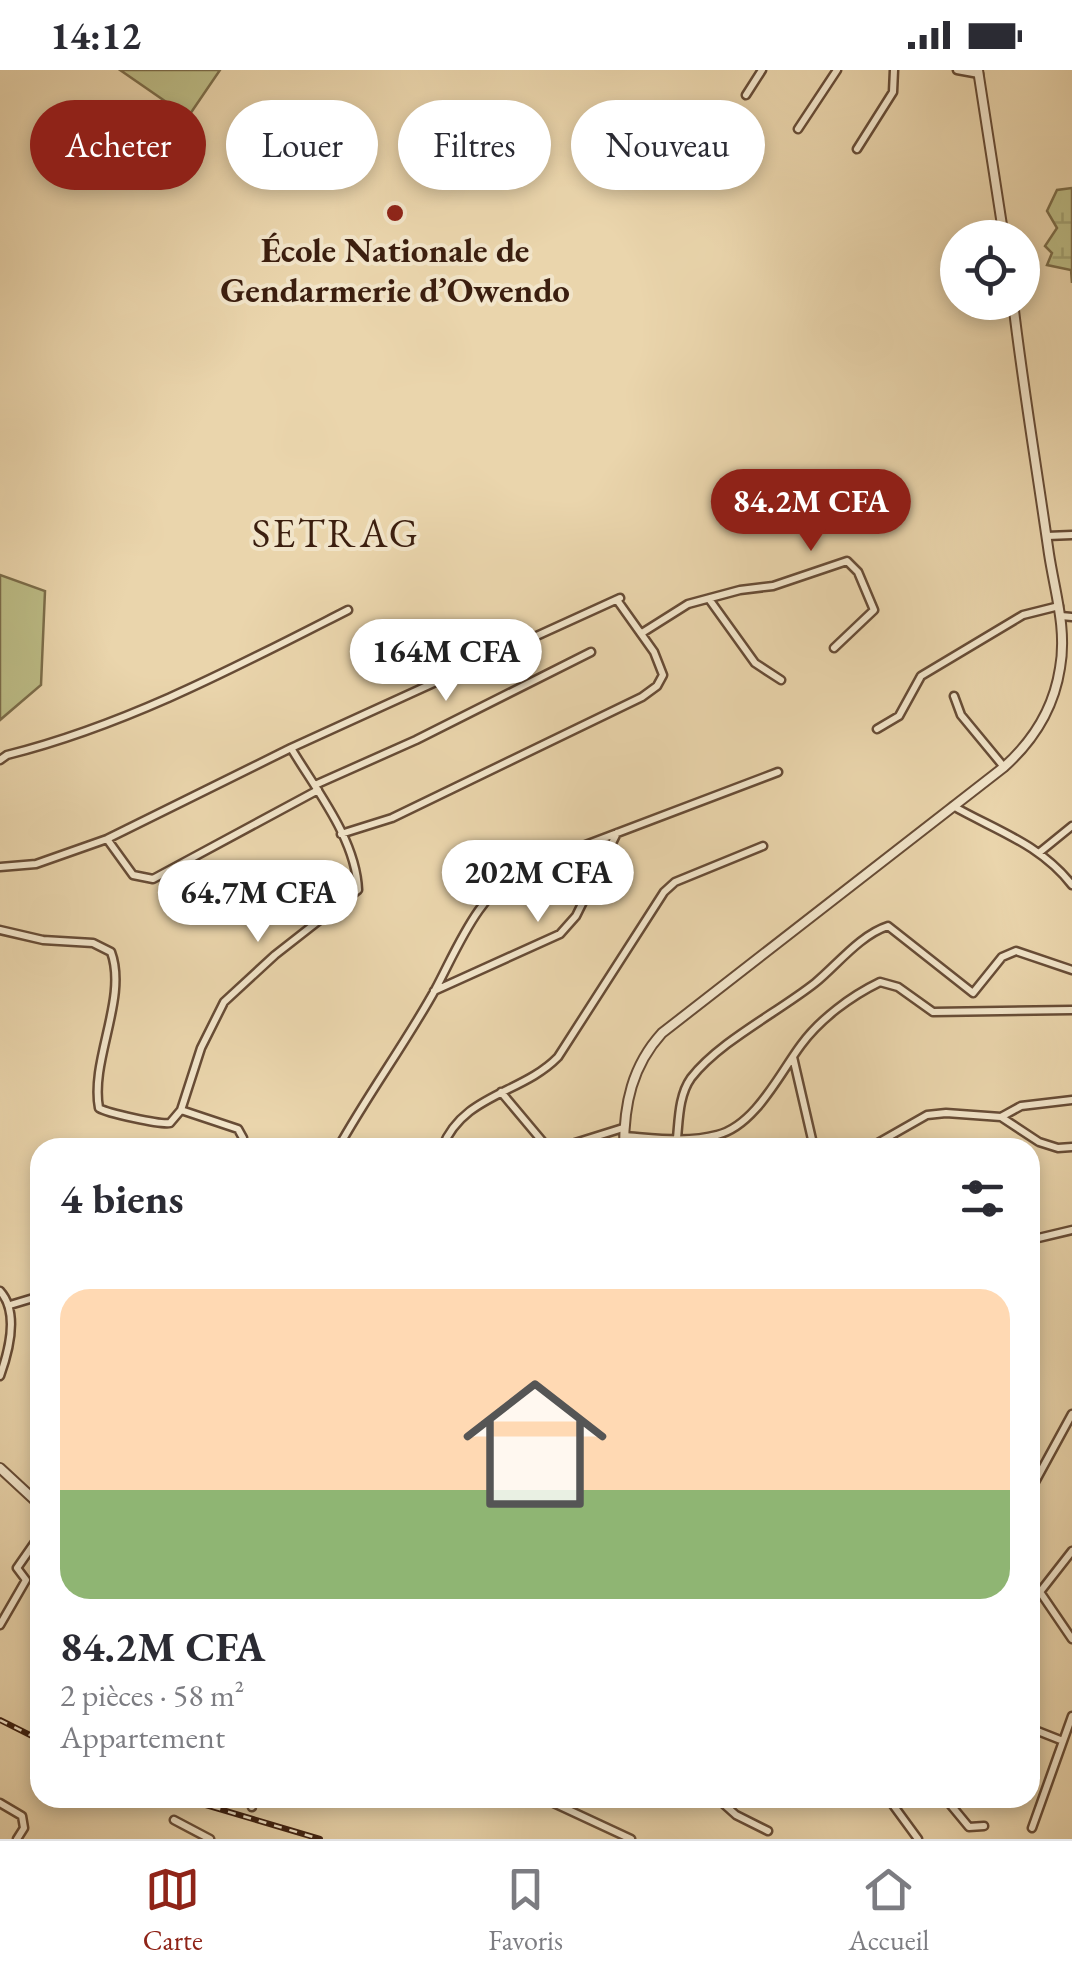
<!DOCTYPE html>
<html lang="fr">
<meta charset="utf-8">
<style>
:root{--surface:#fff;--page:#f2f2f3;--text:#2b2b33;--muted:#7c7c81;--line:#e1e1e2;--accent:#8f2418}
body{margin:0;font-family:"EB Garamond",serif;background:var(--page);color:var(--text);height:100vh;display:flex;flex-direction:column;font-size:38px;white-space:nowrap}
*{box-sizing:border-box;margin:0}
p{font-size:32px;color:var(--muted)}
.icon{flex:none;width:55px;height:55px;fill:none;stroke:currentColor;stroke-width:2;stroke-linecap:round;stroke-linejoin:round}
.map{position:relative;flex:1;overflow:hidden}
.details{position:absolute;left:30px;top:1068px;width:1010px;height:670px;display:flex;flex-direction:column;background:var(--surface);border-radius:30px;box-shadow:0 5px 15px #0003}
.details>*{flex:none}
.hud{position:absolute;left:30px;top:30px;width:1012px;height:90px;display:flex;gap:20px}
.buttons{position:absolute;left:940px;top:150px;display:grid;gap:20px}
.buttons a{display:grid;place-items:center;width:100px;height:100px;border-radius:50%;background:var(--surface);box-shadow:0 5px 15px #0003;font-size:50px}
.price{position:absolute;translate:-50% -85px;padding:0 22px;border-radius:35px;background:#fff;color:#222;font-size:32px;line-height:65px;filter:drop-shadow(0 2px 5px #0008)}
.price::after{content:'';position:absolute;left:50%;top:60px;width:30px;height:22px;margin-left:-15px;background:inherit;clip-path:polygon(0 0,100% 0,50% 100%)}
.price.current{background:var(--accent);color:#fff}
ul{padding:0;list-style:none}
li{display:grid;align-content:center;gap:20px;height:530px;padding:0 30px}
li span{display:grid;place-items:center;height:310px;border-radius:30px;color:#555}
li>.icon{margin-inline-start:auto}
span .icon{width:180px;height:180px;fill:#fffc;stroke-width:1}
li b{font-size:42px}
h2{display:flex;justify-content:space-between;align-items:center;height:120px;padding:0 30px;font-size:42px}
.tag{padding:0 35px;border-radius:45px;background:var(--surface);box-shadow:0 5px 15px #0003;font-size:35px;line-height:90px}
.tag.current{background:var(--accent);color:#fff}
.status{display:flex;justify-content:space-between;align-items:center;height:70px;padding:0 50px;background:var(--surface);direction:ltr}
.status svg{height:28px;fill:currentColor}
.tabs{display:flex;justify-content:space-around;align-items:center;height:140px;border-top:2px solid var(--line);background:var(--surface);font-size:28px;color:var(--muted)}
.tabs a{display:grid;justify-items:center;gap:5px}
.tabs .current{color:var(--accent)}
.map>svg:first-child{display:block}
.grass{fill:#bcbc86;stroke:#7c6d4a;stroke-width:2.5}
.wetland{fill:url(#wetland-marsh);stroke:#7c6d4a;stroke-width:2.5}
.lines{fill:none;stroke-linecap:round;stroke-linejoin:round}
.minor-casing{stroke:#674c36;stroke-width:11}
.tertiary-casing{stroke:#674c36;stroke-width:12}
.minor{stroke:#f1e4c9;stroke-width:6}
.tertiary{stroke:#f1e4c9;stroke-width:8}
.rail-casing{stroke:#3b1e0f;stroke-width:6}
.rail{stroke:#f1e4c9;stroke-width:2.5;stroke-dasharray:8;stroke-linecap:butt}
.poi-dot{fill:#8f2418;stroke:#f1e4c9;stroke-width:4}
.labels{text-anchor:middle;stroke-width:8;stroke-linejoin:round;paint-order:stroke}
.poi-label{font-size:35px;font-weight:bold;fill:#3b1e0f;stroke:#f1e4c9}
.quarter-label{font-size:40px;letter-spacing:2.5px;fill:#3b1e0f;stroke:#f1e4c9}
</style>
<div class="status"><b>14:12</b><svg viewBox="0 0 49 12"><path d="M0 12V9h3v3zM5 12V6h3v6zM10 12V3h3v9zM15 12V0h3v12zM26 1h20v11H26zM47 4h2v5h-2z"/></svg></div>
<div class="map">
<svg width="1072" height="1769" viewBox="0 0 1072 1769">
<defs>
<pattern id="wetland-marsh" width="20" height="14" patternUnits="userSpaceOnUse" patternTransform="scale(2.5)"><rect width="20" height="14" fill="#bcbc86"/><path d="M1 5h8M5 5V1M11 12h8M15 12V8" fill="none" stroke="#a2a172"/></pattern>
</defs>
<rect width="100%" height="100%" fill="#ead5ac"/>
<filter id="stains"><feTurbulence type="fractalNoise" baseFrequency=".002" numOctaves="4"/><feColorMatrix values="0 0 0 0 .2 0 0 0 0 .09 0 0 0 0 .02 0 0 0 .5 -.17"/></filter>
<radialGradient id="worn" r=".72"><stop offset=".6" stop-color="#630" stop-opacity="0"/><stop offset="1" stop-color="#630" stop-opacity=".3"/></radialGradient>
<path class="grass" d="M120,0H220L188,47Z
M0,505L45,521L41,615L0,650Z"/>
<path class="wetland" d="M1072,118V213L1071,200L1047,195L1052,183L1045,176L1057,158L1047,141L1057,120Z"/>
<g class="lines">
<g class="minor-casing">
<path id="minor" d="M957,0L979,4
M746,25L762,0
M798,59L837,0
M857,79L893,22L894,0
M1047,466L1072,465
M709,529L755,593L781,610
M1061,546L1072,547
M642,563L688,534L740,520L773,516L847,491L858,502L874,540L834,578
M954,626L961,645L1004,697
M877,659L899,646L921,606L1023,545L1059,536
M0,690L7,685C127,655 238,596 348,540
M315,715L416,670L591,582
M953,736C997,761 1040,774 1072,815
M341,764L392,748L642,627L657,616L663,605L654,582L617,530
M107,769L133,805L153,809L318,720
M1040,782L1072,756
M0,797L36,794L107,769L291,678L620,528
M0,860L43,870L93,873L111,882C128,928 90,990 99,1038C107,1043 161,1055 170,1053L181,1040L201,978L224,932L275,885L358,820C356,769 316,720 291,678
M434,921L560,864L576,846L617,763
M793,987L814,1078
M501,1022L548,1078
M181,1040L238,1059L243,1068L239,1078
M1001,1047L1021,1036L1072,1030
M624,1066C653,1068 688,1073 717,1065C755,1056 780,1003 801,975C820,949 851,926 880,912L898,917L933,942L1072,940
M677,1068C679,1048 679,1025 691,1008C720,971 777,943 815,913C837,895 860,865 888,856L973,923L1002,887L1016,881L1072,900
M338,1078C368,1024 405,974 435,920C459,875 478,823 525,798L778,702
M442,1078C463,1024 522,1024 558,987L664,822L675,812L763,776
M559,1078L623,1058
M869,1078L927,1045L946,1043L1001,1047L1039,1072L1058,1078L1072,1077
M1030,1170L1072,1160
M0,1221C19,1242 9,1281 0,1306
M10,1235L40,1226
M1030,1421L1072,1344
M1030,1512L1040,1522L1072,1569
M1040,1522L1072,1481
M0,1555L26,1510L17,1498L40,1465
M1030,1658L1063,1671
M503,1728L522,1731L546,1728
M717,1728L736,1745L768,1761
M888,1728L918,1769
M945,1728L969,1757L984,1756
M545,1729L631,1769
M0,1733L22,1746L24,1758L17,1769
M252,1737L253,1728
M174,1750L210,1769
M1032,1758L1072,1646"/>
</g>
<g class="tertiary-casing">
<path id="tertiary" d="M978,0L1004,168
M624,1078C624,1034 632,996 662,963L1004,697C1033,671 1054,637 1060,598C1067,559 1055,523 1049,484C1037,400 1023,317 1013,232
M0,1398L40,1435"/>
</g>
<use href="#minor" class="minor"/>
<use href="#tertiary" class="tertiary"/>
<g class="rail-casing">
<path id="rail" d="M0,1650L40,1670
M182,1728L320,1769"/>
</g>
<use href="#rail" class="rail"/>
</g>
<circle class="poi-dot" cx="395" cy="143" r="10"/>
<g class="labels">
<g class="poi-label">
<text x="395" y="192">École Nationale de<tspan x="395" dy="40">Gendarmerie d’Owendo</tspan></text>
</g>
<g class="quarter-label">
<text x="336" y="477">SETRAG</text>
</g>
</g>
<rect width="100%" height="100%" filter="url(#stains)"/>
<rect width="100%" height="100%" fill="url(#worn)"/>
</svg>
<div class="buttons">
<a><svg class="icon" aria-label="locate" viewBox="0 0 24 24"><circle cx="12" cy="12" r="6"/><path d="M12 2v4M12 18v4M2 12h4M18 12h4"/></svg></a>
</div>
<b class="price current" style="left:811px;top:484px">84.2M CFA</b>
<b class="price" style="left:446px;top:634px">164M CFA</b>
<b class="price" style="left:538px;top:855px">202M CFA</b>
<b class="price" style="left:258px;top:875px">64.7M CFA</b>
<div class="hud">
<a class="tag current">Acheter</a>
<a class="tag">Louer</a>
<a class="tag">Filtres</a>
<a class="tag">Nouveau</a>
</div>
<section class="details">
<h2>4 biens<svg class="icon" aria-label="filters" viewBox="0 0 24 24"><path d="M4 7h16M4 17h16"/><circle cx="9" cy="7" r="2"/><circle cx="15" cy="17" r="2"/></svg></h2>
<ul>
<li><span style="background:linear-gradient(#ffd9b3 65%,#8fb573 0)"><svg class="icon" aria-label="home" viewBox="0 0 24 24"><path d="M3 11l9-7 9 7M6 9v11h12V9"/></svg></span><div><b>84.2M CFA</b><p>2 pièces · 58 m²</p><p>Appartement</p></div></li>
</ul>
</section>
</div>
<nav class="tabs">
<a class="current"><svg class="icon" aria-label="map" viewBox="0 0 24 24"><path d="M3 6l6-2 6 2 6-2v14l-6 2-6-2-6 2zM9 4v14M15 6v14"/></svg>Carte</a>
<a><svg class="icon" aria-label="saved" viewBox="0 0 24 24"><path d="M7 4h10v16l-5-4-5 4z"/></svg>Favoris</a>
<a><svg class="icon" aria-label="home" viewBox="0 0 24 24"><path d="M3 11l9-7 9 7M6 9v11h12V9"/></svg>Accueil</a>
</nav>
